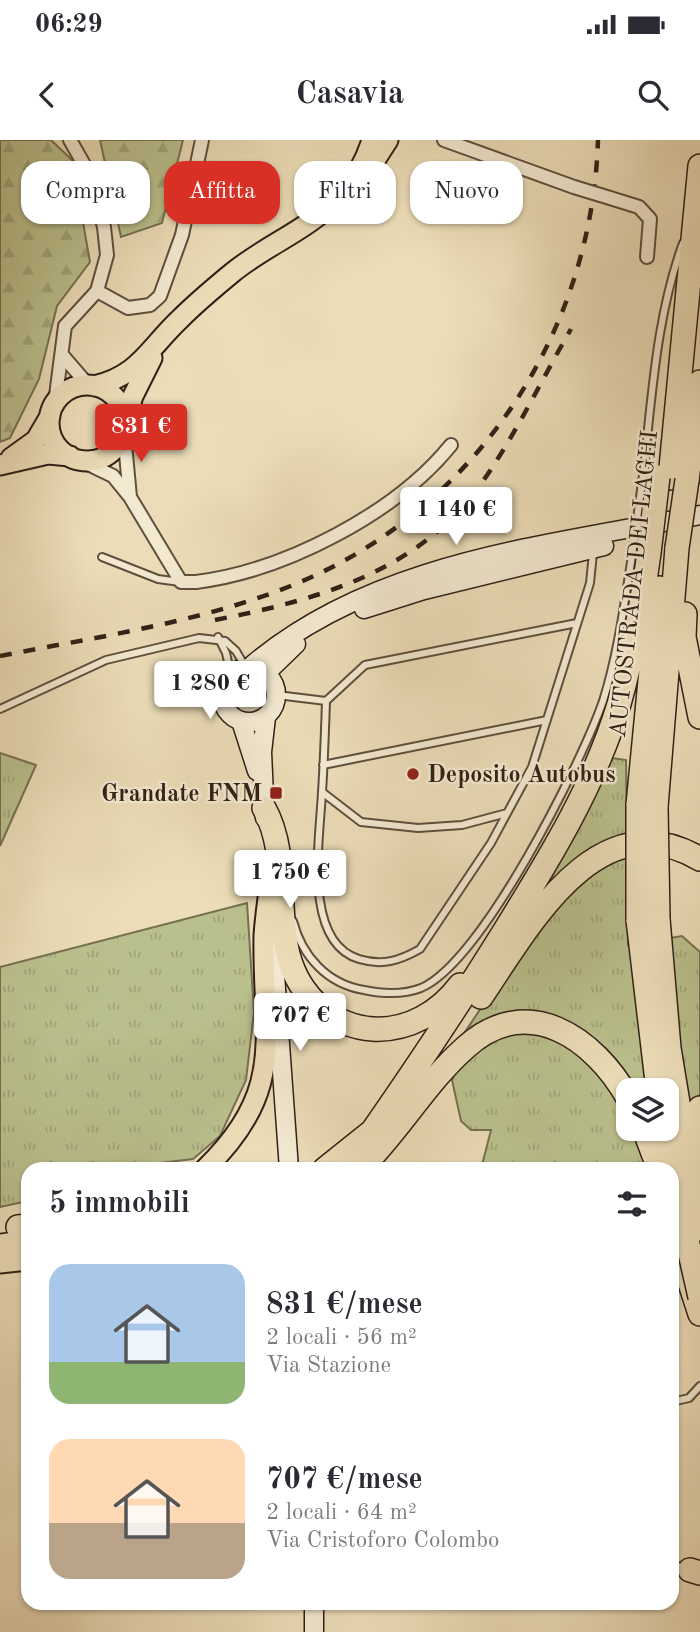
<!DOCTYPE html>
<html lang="it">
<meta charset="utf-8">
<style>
:root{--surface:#fff;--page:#f7f7f7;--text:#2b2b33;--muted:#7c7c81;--accent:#d93025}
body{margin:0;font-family:"Old Standard TT",serif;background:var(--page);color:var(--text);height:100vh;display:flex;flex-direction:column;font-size:26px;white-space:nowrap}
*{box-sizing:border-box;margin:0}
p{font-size:23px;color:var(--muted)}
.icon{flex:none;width:38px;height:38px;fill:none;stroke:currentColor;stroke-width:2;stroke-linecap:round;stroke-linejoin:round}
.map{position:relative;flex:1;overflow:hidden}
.sheet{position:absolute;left:21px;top:1022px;width:658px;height:448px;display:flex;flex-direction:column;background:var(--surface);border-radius:21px;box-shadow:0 2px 5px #0004}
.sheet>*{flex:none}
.guide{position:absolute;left:21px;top:21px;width:658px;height:63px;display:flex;gap:14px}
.fabs{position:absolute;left:616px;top:938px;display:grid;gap:14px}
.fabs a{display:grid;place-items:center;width:63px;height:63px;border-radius:14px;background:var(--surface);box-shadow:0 2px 5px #0004;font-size:35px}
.price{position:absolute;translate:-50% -60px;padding:0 16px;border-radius:7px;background:#fff;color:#222;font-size:23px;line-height:46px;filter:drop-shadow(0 2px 4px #0008)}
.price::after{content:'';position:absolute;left:50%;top:42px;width:21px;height:16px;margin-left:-10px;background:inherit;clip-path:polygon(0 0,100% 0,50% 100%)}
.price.current{background:var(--accent);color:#fff}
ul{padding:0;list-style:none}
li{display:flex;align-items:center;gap:21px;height:175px;padding:0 28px}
li span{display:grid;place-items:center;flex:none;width:196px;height:140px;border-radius:21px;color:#555}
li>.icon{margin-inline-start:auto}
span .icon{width:84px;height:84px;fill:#fffc;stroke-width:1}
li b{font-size:30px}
h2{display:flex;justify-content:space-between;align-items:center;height:84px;padding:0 28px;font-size:30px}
.chip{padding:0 24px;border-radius:21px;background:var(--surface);box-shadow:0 2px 5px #0004;font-size:24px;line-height:63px}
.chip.current{background:var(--accent);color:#fff}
.status{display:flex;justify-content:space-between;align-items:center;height:49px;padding:0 35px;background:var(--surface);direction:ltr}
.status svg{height:19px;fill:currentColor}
header{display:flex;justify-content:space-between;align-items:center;height:91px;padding:0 28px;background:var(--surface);font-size:32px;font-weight:700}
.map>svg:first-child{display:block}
.grass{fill:url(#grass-tufts);stroke:#757052;stroke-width:2;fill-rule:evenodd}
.forest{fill:url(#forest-firs);stroke:#757052;stroke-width:2}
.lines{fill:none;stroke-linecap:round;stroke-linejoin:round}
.lane-casing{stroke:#5f4f3e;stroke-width:10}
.street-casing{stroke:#5f4f3e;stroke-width:16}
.secondary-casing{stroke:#302016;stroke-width:21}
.primary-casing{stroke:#302016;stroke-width:23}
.highway-casing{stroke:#302016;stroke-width:26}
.lane{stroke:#f3e9d1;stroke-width:6}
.street{stroke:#f3e9d1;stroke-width:12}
.secondary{stroke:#f3e9d1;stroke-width:18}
.primary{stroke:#ecddb8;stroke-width:19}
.highway{stroke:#ecddb8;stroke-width:23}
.rail{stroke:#302016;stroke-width:4.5;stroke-dasharray:12 12;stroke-linecap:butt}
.lane-bridge-casing{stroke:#5f4f3e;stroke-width:10;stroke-linecap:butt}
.street-bridge-casing{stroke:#5f4f3e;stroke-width:16;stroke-linecap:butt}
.highway-bridge-casing{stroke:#302016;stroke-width:26;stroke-linecap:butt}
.lane-bridge{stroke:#f3e9d1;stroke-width:6}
.street-bridge{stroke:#f3e9d1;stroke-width:12}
.highway-bridge{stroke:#ecddb8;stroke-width:23}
.poi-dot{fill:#8f2418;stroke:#f3e9d1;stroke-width:2.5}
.labels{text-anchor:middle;stroke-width:5;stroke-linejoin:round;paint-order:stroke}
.street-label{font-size:24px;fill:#302016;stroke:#f3e9d1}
.poi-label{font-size:24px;font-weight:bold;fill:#302016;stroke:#f3e9d1;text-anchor:start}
</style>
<div class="status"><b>06:29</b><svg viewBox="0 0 49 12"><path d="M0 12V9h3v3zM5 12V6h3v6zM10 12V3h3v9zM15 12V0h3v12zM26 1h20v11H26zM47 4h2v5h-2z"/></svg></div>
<header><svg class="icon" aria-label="back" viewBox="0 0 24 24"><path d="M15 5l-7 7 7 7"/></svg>Casavia<svg class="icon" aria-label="search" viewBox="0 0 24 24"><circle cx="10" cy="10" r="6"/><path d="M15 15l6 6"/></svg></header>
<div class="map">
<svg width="700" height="1492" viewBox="0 0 700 1492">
<defs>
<pattern id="grass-tufts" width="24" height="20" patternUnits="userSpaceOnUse" patternTransform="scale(1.75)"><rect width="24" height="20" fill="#bac08d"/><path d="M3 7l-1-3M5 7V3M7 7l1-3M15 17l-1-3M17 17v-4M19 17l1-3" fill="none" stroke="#a0a579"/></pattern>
<pattern id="forest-firs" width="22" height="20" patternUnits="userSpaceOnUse" patternTransform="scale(1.75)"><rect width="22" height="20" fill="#bac08d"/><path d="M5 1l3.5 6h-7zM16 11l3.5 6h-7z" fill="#a0a579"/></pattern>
</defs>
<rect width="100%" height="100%" fill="#ecddb8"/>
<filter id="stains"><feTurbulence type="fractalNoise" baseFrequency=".00286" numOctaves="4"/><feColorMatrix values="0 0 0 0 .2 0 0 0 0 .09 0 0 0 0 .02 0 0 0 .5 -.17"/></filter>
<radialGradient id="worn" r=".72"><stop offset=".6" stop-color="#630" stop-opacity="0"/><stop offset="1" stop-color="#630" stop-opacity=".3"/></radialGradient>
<path class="grass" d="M0,613L36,625L0,706Z
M612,618L626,620L628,805L682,796L700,812V1083L672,1029H481L491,990H471L461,981L452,940L465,892L556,756L552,732ZM628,950H667V989H628Z
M247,763L254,872L246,940L220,996L193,1019L110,1029H28V1061L0,1067V827Z"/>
<path class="forest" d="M0,0H51L72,20L90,122L57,166L39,239L10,298L0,302Z
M100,0H183L162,83L121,97Z"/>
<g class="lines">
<g class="lane-casing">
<path id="lane" d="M643,335C652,258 656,177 683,103
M102,417L158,439L180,442
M218,497L226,513L231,535
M277,555L326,561C325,591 324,622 322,652C320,697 302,802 359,819C382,826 399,821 420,809L491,703L532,627L590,443L593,413
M326,561L365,525L577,483
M0,569L106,520L199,498L225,501L236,511L246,528
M323,625L547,580
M322,652L361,682L418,688L462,685L507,673
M293,781C302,816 327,844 364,850C383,854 403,855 421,848C482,822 581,624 603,561C618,513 624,465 632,416
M672,1262L689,1258L700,1246
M672,1424L687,1429"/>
</g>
<g class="street-casing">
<path id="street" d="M444,0L574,47
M610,58L639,67L650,79L647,117
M97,151L128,168L150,165L160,156L182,95L202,0
M63,216L88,245
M55,263L65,186L97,151L107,115L104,87L90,35L70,0
M124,293L130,357
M80,320L113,336L130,357L181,442H196C284,431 395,374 451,305"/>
</g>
<g class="secondary-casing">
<path id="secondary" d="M364,469L424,450L604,406
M250,527C373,421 547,406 700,375
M222 555a27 27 0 1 1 54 0a27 27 0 1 1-54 0Z
M266,533L296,504
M241,581L257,631
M265,678L262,612L266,577
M272,793L289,1029
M314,1492V1463"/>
</g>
<g class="primary-casing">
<path id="primary" d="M370,28L388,0
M49 283a38 38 0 1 1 76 0a38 38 0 1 1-76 0Z
M94,246C139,236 149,208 180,179C196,163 215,147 232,133C267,104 308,91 341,55C355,39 366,20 372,0
M125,283L133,256L152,218
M11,318L36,300L50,276
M0,325L48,314L70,316
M205,1029C288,949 262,896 264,796C265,778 268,760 270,742
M0,1123L28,1120"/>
</g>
<g class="highway-casing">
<path id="highway" d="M670,338L700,26
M687,340L700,242
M685,474L684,497L700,577
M638,665L659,448
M656,667L677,408
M264,668C299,731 259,814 320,867C334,880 354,888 373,889C408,891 440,872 460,845
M658,779L669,908L689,1030
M638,780L658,950
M481,857C528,788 597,658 700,719
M644,989L659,1029
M665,989L672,1029
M369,996C417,927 463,858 507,787C551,716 595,644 619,564C633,515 642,463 649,413
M700,1025V968
M325,1029L380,985
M360,1029C399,991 426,942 466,907C528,851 595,899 628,958
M18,1087L28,1086
M672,1088L700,1174
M0,1106L28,1102
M690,1430L700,1433"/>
</g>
<use href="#lane" class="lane"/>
<use href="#street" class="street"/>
<use href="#secondary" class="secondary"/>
<use href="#primary" class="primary"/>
<use href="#highway" class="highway"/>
<path class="rail" d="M215,480C317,460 420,432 483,341C516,294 542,239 571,189
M0,516C96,497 197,483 288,447C472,375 592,196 598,0"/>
<g class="lane-bridge-casing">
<path id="lane-bridge" d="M632,416L643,335"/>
</g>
<g class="street-bridge-casing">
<path id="street-bridge" d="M574,47L610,58"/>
</g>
<g class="highway-bridge-casing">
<path id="highway-bridge" d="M677,408L687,340
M649,413L658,337
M638,665V780
M656,667L658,779
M689,1030L700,1089
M672,1034L700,1157"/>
</g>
<use href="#lane-bridge" class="lane-bridge"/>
<use href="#street-bridge" class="street-bridge"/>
<use href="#highway-bridge" class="highway-bridge"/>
</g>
<g class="poi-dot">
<circle cx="413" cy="634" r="7"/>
<rect x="269" y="646" width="14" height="14" rx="3.5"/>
</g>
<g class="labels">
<g class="street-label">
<text transform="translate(633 444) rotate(-84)" y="8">AUTOSTRADA DEI LAGHI</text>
</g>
<g class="poi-label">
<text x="427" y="642">Deposito Autobus</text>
<text x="262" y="661" text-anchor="end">Grandate FNM</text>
</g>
</g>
<rect width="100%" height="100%" filter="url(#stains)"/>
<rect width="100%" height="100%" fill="url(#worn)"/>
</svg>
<div class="fabs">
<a><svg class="icon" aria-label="layers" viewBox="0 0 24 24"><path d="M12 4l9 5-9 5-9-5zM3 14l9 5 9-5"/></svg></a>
</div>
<b class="price current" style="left:141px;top:324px">831 €</b>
<b class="price" style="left:456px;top:407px">1 140 €</b>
<b class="price" style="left:210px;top:581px">1 280 €</b>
<b class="price" style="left:290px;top:770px">1 750 €</b>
<b class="price" style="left:300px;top:913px">707 €</b>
<div class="guide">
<a class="chip">Compra</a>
<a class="chip current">Affitta</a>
<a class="chip">Filtri</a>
<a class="chip">Nuovo</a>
</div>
<section class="sheet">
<h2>5 immobili<svg class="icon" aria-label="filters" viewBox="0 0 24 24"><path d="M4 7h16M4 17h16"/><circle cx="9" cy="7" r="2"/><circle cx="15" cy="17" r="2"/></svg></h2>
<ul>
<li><span style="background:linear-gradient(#a9c7e8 70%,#8fb573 0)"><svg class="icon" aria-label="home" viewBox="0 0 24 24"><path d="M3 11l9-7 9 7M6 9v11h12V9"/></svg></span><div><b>831 €/mese</b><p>2 locali · 56 m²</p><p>Via Stazione</p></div></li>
<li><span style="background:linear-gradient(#ffd9b3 60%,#b9a48a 0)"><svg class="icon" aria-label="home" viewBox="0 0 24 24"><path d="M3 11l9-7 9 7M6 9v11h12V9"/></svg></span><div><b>707 €/mese</b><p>2 locali · 64 m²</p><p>Via Cristoforo Colombo</p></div></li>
</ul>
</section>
</div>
